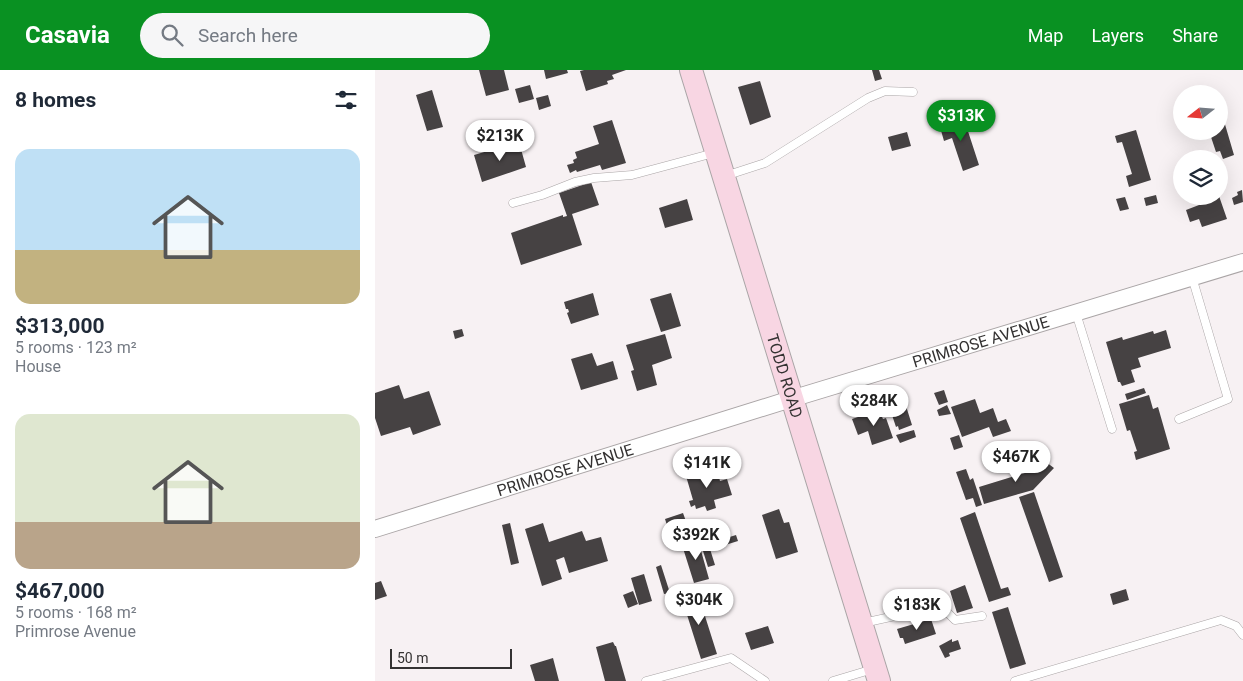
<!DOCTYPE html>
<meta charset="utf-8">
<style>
:root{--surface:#fff;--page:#f6f6f7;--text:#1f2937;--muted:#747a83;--accent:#099122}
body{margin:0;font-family:Roboto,sans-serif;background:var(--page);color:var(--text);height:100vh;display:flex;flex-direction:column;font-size:19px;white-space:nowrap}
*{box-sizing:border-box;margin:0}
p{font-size:16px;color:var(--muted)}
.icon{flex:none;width:28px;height:28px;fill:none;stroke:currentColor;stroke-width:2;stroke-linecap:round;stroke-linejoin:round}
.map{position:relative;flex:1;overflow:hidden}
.panel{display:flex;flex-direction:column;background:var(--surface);width:375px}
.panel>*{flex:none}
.needle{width:32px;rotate:253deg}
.tools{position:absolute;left:798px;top:15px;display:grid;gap:10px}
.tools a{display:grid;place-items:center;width:55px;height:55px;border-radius:50%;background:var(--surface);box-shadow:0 5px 20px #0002;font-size:25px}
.scale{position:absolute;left:15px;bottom:12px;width:122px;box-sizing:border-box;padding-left:5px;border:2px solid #343232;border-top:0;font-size:14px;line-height:18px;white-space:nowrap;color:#343232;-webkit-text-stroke:4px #f7f1f3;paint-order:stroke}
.price{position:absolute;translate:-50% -42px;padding:0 11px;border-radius:18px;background:#fff;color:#222;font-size:16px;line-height:32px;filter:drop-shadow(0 1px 2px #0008)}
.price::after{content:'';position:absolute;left:50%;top:30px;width:15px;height:11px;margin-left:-8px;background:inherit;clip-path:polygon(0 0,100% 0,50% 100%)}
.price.selected{background:var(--accent);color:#fff}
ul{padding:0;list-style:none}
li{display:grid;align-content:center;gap:10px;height:265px;padding:0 15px}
li span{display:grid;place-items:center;height:155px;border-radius:15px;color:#555}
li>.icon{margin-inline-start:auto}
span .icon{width:90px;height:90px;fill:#fffc;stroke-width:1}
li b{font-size:21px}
h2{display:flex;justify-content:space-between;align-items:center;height:60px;padding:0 15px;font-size:21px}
header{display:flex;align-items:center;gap:30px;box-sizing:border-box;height:70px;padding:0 25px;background:var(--accent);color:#fff}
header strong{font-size:24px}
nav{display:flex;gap:28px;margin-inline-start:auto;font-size:18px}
.search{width:350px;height:45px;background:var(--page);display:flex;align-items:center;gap:12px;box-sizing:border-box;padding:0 18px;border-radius:28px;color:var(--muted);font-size:19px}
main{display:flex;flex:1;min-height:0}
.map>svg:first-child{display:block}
.building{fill:#464243}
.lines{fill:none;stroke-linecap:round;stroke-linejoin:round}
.service-casing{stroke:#aaa5a6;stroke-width:9}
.minor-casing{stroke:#aaa5a6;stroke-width:18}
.secondary-casing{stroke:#aaa5a6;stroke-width:24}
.service{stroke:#fff;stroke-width:8}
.minor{stroke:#fff;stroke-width:16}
.secondary{stroke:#f8d6e3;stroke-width:22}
.labels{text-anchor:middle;stroke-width:5;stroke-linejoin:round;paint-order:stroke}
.street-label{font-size:16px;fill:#343232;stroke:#f7f1f3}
</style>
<header>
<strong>Casavia</strong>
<div class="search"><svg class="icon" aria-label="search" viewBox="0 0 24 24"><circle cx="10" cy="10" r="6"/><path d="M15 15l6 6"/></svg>Search here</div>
<nav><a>Map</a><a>Layers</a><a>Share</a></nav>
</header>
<main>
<section class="panel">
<h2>8 homes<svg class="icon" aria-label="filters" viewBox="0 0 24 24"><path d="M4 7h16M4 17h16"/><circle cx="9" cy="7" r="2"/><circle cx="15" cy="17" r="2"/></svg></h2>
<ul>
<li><span style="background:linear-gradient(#bfe0f5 65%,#c2b280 0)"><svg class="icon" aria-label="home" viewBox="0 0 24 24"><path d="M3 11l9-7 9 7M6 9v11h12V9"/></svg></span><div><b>$313,000</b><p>5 rooms · 123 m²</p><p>House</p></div></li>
<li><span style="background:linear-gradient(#dfe7d0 70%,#b9a48a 0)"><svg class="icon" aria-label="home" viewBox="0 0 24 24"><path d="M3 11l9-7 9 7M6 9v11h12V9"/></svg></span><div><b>$467,000</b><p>5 rooms · 168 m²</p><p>Primrose Avenue</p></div></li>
</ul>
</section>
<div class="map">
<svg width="868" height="611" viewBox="0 0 868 611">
<rect width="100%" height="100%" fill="#f7f1f3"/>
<path class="building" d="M104,0H129L134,20L111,26Z
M169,0H192L193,3L171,9Z
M209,0H251L237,5L239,9L232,11L233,14L211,21L205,1Z
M497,0H504L507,9L500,11Z
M385,11L396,47L375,55L363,17Z
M155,15L159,29L144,33L140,19Z
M57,20L68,57L52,61L41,25Z
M173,25L176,36L164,40L161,28Z
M844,34L859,85L848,89L845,81L841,82L834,61H844Z
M588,46L604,95L588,101L577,68L569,71L565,57L574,54L573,51Z
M237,50L251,93L227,100L225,95L202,102L201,100L195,103L192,95L199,93L198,90L202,88L200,82L224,74L218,56Z
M761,60L776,110L754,117L751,106L757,104L747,72L742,73L740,66Z
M532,62L536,76L517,81L513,67Z
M144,72L151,97L107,112L99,85Z
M216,112L224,135L197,144L207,175L146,195L136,163L188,145V147L192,146L184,123Z
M867,120L868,132L859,135L857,128L863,125L862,122Z
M781,125L783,133L771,136L769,128Z
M844,126L852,149L827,157L824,149L815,152L811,140L837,130V129Z
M750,127L754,139L745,141L741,129Z
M312,129L318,150L290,158L284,138Z
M218,223L224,245L196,254L192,243L194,242L193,239H191L189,232Z
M296,223L306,256L286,262L275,229Z
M87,259L89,266L80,269L78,261Z
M791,260L796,278L763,288L766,297L756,300L760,312L747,316L745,312H743L731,272L747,267L748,270L778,261L779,264Z
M290,264L297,288L277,295L282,315L262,321L256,301L259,300L251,275Z
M217,283L222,296L238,291L243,309L206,320L196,289Z
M24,315L29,329L54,321L66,355L38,365L35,357L6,366L0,348V323Z
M769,318L771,323L752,330L750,324Z
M569,320L573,332L564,335L559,323Z
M774,325L778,339L783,337L795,379L761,390L759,382L762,381L755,360L752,361L744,334Z
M600,329L605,343L618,338L623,352L631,349L636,361L618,367L614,357L587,367L576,337Z
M572,335L576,344L564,346L562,340Z
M531,336L537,355L524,360L523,356L521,357L516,342Z
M504,340L508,349L511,348L518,368L497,375L493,361L483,365L477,349Z
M539,360L541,367L525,373L521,365Z
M584,365L588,377L579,380L575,368Z
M667,389L679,398L658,420L609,434L604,417L653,402L657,394Z
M335,399L336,402L342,400L345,411L352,409L357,425L339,430L341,438L332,441L330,436L321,439L320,435L316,437L314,431L318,430L311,406Z
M591,399L595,410L598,408L607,435L601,437L598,428L591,430L581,402Z
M659,422L688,507L674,512L644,427Z
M404,439L409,453L414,452L423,482L401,489L387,445Z
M600,442L626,519L633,517L636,525L614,532L585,448Z
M308,443L317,468L298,474L290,449Z
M135,453L144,493L136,495L127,455Z
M168,453L174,472L207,461L211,471L226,467L233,491L194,503L189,487L181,490L187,509L167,516L150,459Z
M361,465L363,471L347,476L345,470Z
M323,470L334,509L319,513L307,475Z
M335,479L340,495L333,497L328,481Z
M286,495L295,523L289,524L281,497Z
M269,504L277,531L264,535L256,508Z
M6,511L12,526L0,530V513Z
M590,515L598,538L582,543L575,521Z
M751,519L754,530L738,535L735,524Z
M258,521L263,534L253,538L248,525Z
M323,524L342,584L326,589L307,529Z
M633,537L651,594L635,599L617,542Z
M556,549L561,564L530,574L528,568H525L522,559Z
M393,556L399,573L376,580L370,563Z
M577,569V572L583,570L586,579L574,583L575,586L570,588L564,576Z
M238,572L240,576H241L251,611H230L221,577Z
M178,588L184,611H160L155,595Z"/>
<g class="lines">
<g class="service-casing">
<path id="service" d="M350,106L390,93L493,28L510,21L538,22
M138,133L167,125L200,112L219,108L257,105L339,83
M701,243L737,359
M804,349L853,329L817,207
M488,553L552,539L571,541L580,550L607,546
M271,611L356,588L390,611
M458,611L498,599
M640,611L846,550L861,556L868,565"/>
</g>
<g class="minor-casing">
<g id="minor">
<path id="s1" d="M0,459L416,329L868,192"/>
</g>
</g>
<g class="secondary-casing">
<g id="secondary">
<path id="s2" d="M316,0L504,611"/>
</g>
</g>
<use href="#service" class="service"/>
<use href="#minor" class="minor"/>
<use href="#secondary" class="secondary"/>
</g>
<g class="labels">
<g class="street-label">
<text dy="6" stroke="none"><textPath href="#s1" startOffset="634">PRIMROSE AVENUE</textPath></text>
<text dy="6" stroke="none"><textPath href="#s2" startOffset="320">TODD ROAD</textPath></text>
<text dy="6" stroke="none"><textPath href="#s1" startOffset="199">PRIMROSE AVENUE</textPath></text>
</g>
</g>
</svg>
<div class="tools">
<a><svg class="needle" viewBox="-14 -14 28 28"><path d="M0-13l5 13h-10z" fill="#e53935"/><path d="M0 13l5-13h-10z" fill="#747a83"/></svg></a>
<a><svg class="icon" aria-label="layers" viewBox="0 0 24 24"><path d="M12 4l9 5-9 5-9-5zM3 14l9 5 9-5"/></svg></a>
</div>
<div class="scale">50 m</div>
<b class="price selected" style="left:586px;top:72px">$313K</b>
<b class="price" style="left:125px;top:92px">$213K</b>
<b class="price" style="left:499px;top:357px">$284K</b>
<b class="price" style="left:641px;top:413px">$467K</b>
<b class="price" style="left:332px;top:419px">$141K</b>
<b class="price" style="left:321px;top:491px">$392K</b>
<b class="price" style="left:324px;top:556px">$304K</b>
<b class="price" style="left:542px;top:561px">$183K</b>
</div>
</main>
